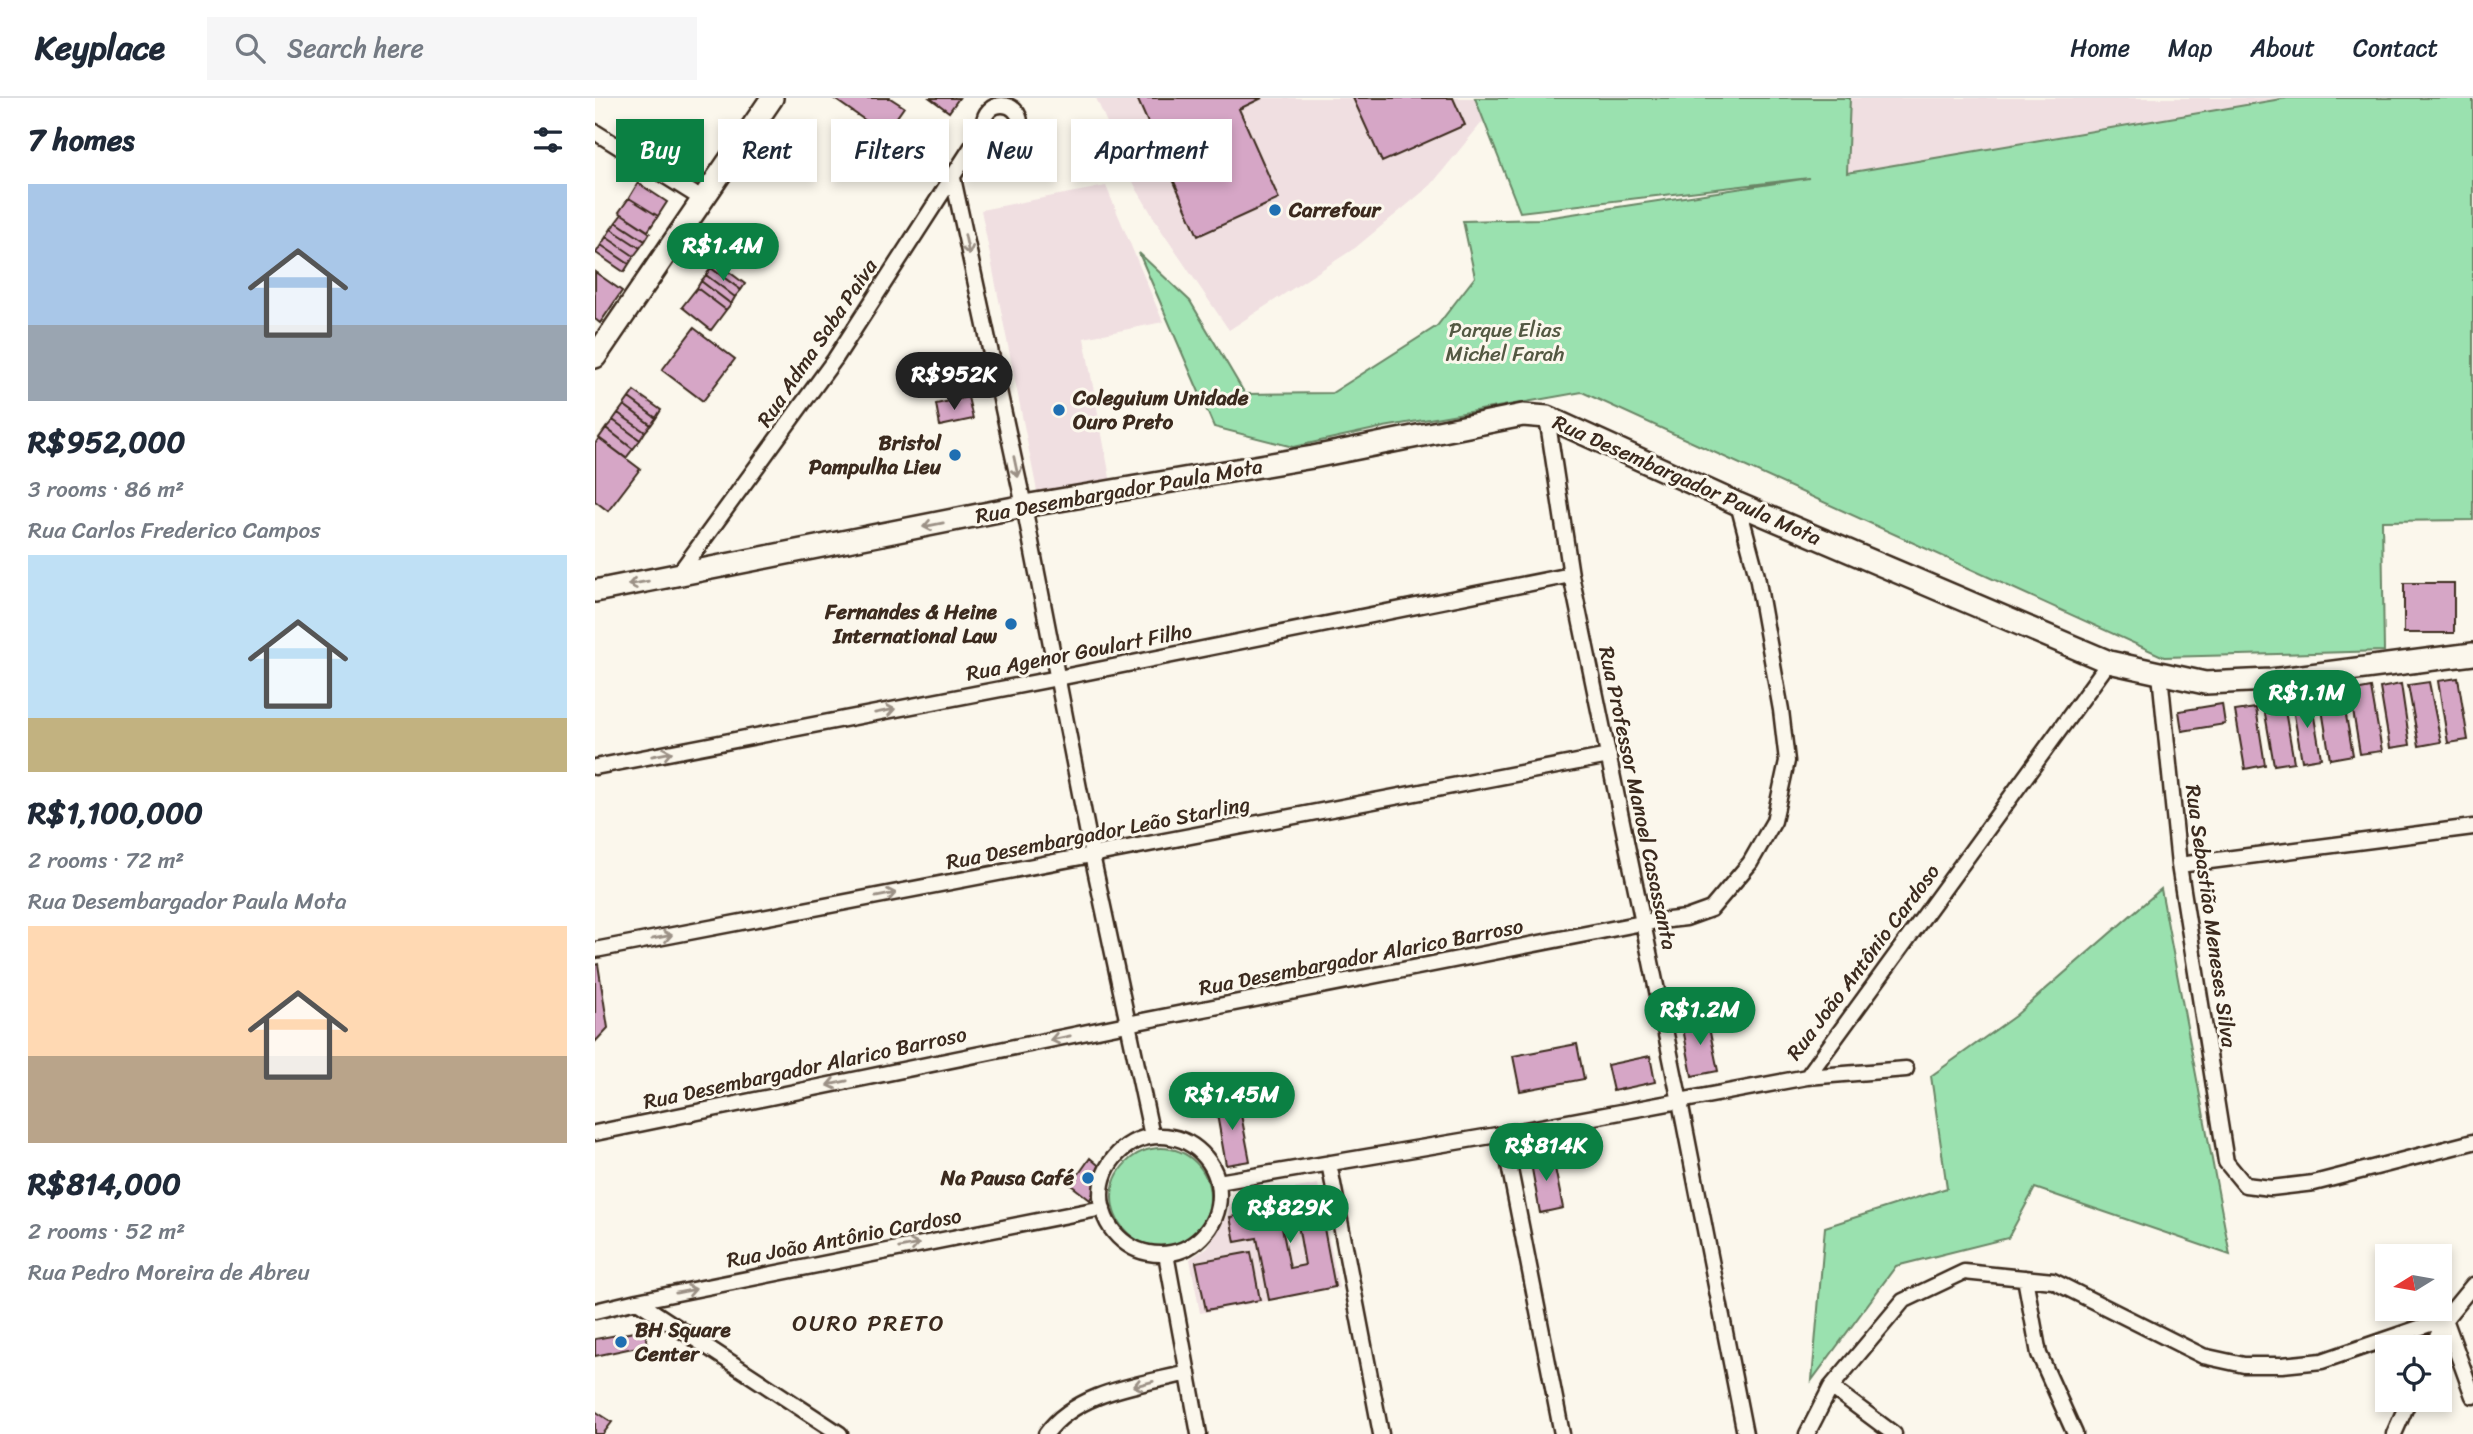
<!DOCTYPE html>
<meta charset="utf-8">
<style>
:root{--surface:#fff;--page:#f6f6f7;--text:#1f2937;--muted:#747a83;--line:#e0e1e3;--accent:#0b8043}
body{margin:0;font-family:Sriracha,sans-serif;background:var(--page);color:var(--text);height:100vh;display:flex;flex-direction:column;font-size:26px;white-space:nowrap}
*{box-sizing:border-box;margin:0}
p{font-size:23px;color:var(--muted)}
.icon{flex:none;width:38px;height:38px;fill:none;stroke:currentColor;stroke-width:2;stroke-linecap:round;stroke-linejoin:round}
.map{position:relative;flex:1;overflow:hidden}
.sheet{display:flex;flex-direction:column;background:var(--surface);width:595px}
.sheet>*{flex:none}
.banner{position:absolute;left:21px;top:21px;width:665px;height:63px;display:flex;gap:14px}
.needle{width:46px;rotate:259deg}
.tools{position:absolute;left:1780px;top:1146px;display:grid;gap:14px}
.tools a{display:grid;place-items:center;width:77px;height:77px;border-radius:0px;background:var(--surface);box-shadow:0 4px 10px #0003;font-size:35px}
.price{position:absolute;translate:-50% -60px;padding:0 16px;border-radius:24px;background:var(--accent);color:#fff;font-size:23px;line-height:46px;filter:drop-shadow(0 2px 4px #0008)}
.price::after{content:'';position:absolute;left:50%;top:42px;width:21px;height:16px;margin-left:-10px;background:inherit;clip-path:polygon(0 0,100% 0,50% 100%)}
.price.selected{background:#222;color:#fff}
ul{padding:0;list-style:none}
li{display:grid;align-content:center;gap:14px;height:371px;padding:0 28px}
li span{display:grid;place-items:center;height:217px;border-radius:0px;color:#555}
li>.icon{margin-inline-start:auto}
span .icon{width:126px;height:126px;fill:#fffc;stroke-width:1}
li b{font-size:30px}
h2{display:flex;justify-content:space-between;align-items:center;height:84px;padding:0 28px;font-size:30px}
.pill{padding:0 24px;border-radius:0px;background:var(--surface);box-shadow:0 4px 10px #0003;font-size:24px;line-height:63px}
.pill.selected{background:var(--accent);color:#fff}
header{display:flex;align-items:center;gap:42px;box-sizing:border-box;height:98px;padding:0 35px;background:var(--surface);border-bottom:2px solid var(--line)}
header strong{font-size:33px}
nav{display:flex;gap:38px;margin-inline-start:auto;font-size:24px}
.search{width:490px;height:63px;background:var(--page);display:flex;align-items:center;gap:18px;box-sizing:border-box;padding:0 24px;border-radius:0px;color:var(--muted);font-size:26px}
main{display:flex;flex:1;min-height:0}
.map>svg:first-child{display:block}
.built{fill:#f0dfe1}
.green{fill:#9ae1af;stroke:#6a8666;stroke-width:2}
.building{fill:#d6a6c6;stroke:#3b2a1e;stroke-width:2;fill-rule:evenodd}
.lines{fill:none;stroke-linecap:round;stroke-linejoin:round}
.street-casing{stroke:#3b2a1e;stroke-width:19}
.secondary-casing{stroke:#3b2a1e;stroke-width:26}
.street{stroke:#fbf7ec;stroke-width:14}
.secondary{stroke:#fbf7ec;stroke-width:21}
.oneway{stroke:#9b9085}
.poi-dot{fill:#1f6fb2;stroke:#fbf7ec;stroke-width:2.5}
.labels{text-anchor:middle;stroke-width:6;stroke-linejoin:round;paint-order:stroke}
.poi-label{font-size:21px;font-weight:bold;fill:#3b2a1e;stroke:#fbf7ec;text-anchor:start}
.park-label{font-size:21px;fill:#535842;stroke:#fbf7ec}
.street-label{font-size:21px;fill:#3b2a1e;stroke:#fbf7ec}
.neighbourhood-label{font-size:23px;letter-spacing:2px;fill:#3b2a1e;stroke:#fbf7ec}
</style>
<header>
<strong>Keyplace</strong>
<div class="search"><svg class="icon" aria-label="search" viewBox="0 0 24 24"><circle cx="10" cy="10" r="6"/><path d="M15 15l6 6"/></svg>Search here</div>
<nav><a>Home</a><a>Map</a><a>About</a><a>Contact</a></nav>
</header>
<main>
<section class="sheet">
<h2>7 homes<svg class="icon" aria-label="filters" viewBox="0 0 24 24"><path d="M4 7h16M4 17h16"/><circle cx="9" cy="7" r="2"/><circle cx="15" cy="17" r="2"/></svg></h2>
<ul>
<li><span style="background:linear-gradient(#a9c7e8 65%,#9aa5b1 0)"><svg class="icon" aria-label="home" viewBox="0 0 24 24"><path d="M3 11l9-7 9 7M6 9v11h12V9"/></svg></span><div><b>R$952,000</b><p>3 rooms · 86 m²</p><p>Rua Carlos Frederico Campos</p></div></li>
<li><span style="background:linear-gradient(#bfe0f5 75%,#c2b280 0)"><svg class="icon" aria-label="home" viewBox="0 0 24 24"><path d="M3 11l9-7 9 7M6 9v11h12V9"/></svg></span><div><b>R$1,100,000</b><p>2 rooms · 72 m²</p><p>Rua Desembargador Paula Mota</p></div></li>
<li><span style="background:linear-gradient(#ffd9b3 60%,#b9a48a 0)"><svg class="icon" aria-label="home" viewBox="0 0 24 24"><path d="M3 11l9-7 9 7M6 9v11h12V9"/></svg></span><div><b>R$814,000</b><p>2 rooms · 52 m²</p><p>Rua Pedro Moreira de Abreu</p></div></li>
</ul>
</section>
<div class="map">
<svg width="1878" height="1336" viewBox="0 0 1878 1336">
<rect width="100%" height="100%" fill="#fbf7ec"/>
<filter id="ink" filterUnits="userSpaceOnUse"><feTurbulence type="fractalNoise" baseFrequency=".0143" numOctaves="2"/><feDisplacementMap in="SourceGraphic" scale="14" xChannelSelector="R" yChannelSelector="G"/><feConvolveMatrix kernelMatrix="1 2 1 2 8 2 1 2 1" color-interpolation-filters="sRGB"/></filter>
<g filter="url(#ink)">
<path class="built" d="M501,0H880L889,22L836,87L760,150L634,232L568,135L541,90Z
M1255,0H1692L1251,75Z
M511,88L568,224L489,240L516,385L443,398L386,112Z
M723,1086L744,1190L605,1215L595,1161L613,1149L632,1118L636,1103Z"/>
<path class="green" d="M880,0H1255L1252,75L1692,0H1878V422L1787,423L1789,553L1569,559L987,294L789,329L698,349L619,329L544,155L595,203L650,296L737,295L842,228L880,179L868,123L944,121L1214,80L925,114Z
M1566,791L1635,1157L1440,1090L1413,1140L1301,1168L1217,1282L1230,1129L1352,1090L1336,978L1420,918Z
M517 1099a49 49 0 1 1 98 0a49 49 0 1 1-98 0Z"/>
<path class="building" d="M238,0H295L309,9L290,36Z
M335,0H364L354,14Z
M542,0H667L644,11L684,101L603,138Z
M758,0H858L870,27L787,64Z
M43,85L72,104L63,118L34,100Z
M34,100L63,118L53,133L24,114Z
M27,116L55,135L50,143L21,124Z
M21,124L50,143L45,150L16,131Z
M16,131L45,150L39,158L11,139Z
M11,139L39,158L34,166L6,147Z
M6,147L34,166L29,174L1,155Z
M121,164L150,186L146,192L116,170Z
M116,170L146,192L140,199L111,177Z
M0,174L27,193L5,225L0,221Z
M111,177L140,199L136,206L106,183Z
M106,183L136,206L131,212L102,190Z
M102,190L131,212L116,232L87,209Z
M99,230L140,261L108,303L67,272Z
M39,293L66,312L61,320L34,300Z
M373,299L378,321L345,328L341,306Z
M34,300L61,320L56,327L29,307Z
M29,307L56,327L50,334L23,315Z
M23,315L50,334L45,342L18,322Z
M18,322L45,342L38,351L11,330Z
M11,330L38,351L31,360L4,340Z
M4,340L45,371L13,413L0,403V346Z
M1809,485H1859V535H1809Z
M1863,580L1873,642L1853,645L1843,583Z
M1834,584L1846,644L1824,648L1813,587Z
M1806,586L1815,647L1795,650L1785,590Z
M1776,590L1787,653L1765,656L1755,594Z
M1747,595L1758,657L1735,661L1725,599Z
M1716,601L1726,660L1707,663L1697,605Z
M1627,606L1630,626L1587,633L1584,613Z
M1689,607L1699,664L1679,667L1669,610Z
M1661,610L1670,667L1650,671L1640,613Z
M3,866L13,930L0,944V867Z
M1112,920L1123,973L1097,978L1087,925Z
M982,946L989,981L925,993L918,958Z
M1055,958L1060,984L1018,993L1012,967Z
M643,1001L655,1063L631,1067L620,1005Z
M957,1055L968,1110L945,1115L935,1060Z
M495,1060L509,1072L495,1102L476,1087Z
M722,1093L740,1189L674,1202L662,1140L640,1144L635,1119L683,1110L682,1101ZM702,1121L710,1167L695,1170L686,1124Z
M656,1154L665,1202L611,1212L601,1164Z
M50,1232L52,1247L0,1258V1241Z
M0,1313L17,1324L8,1336H0Z"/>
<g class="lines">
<g class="street-casing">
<path id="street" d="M389 25a18 18 0 1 1 36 0a18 18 0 1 1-36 0Z
M0,34L107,101
M358,80L429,408L497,757L557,1038
M952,319L976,477L1085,1004L1150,1336
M82,478L240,261L389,30
M1565,576L1584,767L1631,1064L1650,1087L1676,1090L1719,1085L1878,1044
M0,669L463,580L976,477
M1584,767L1878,729
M0,852L1014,658
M1212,979L1311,971
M0,1035L532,926L1047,825L1091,820L1116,811L1155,765L1179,723L1192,663L1186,612L1162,478L1143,406
M908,1036L967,1336
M506 1097a59 59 0 1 1 118 0a59 59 0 1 1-118 0Z
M734,1065L786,1336
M623,1084L908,1036L1212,979L1514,564
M571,1156L604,1336
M1430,1180L1444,1256L1480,1336
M42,1203L245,1336
M0,1213L42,1203L508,1110
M1837,1250L1850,1221L1878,1187
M1236,1289L1299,1336
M451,1336C482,1293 545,1287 593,1275
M1212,1336L1236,1289L1308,1203L1369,1174L1458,1183L1608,1258L1649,1267H1687L1727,1263L1850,1221L1878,1298
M1799,1336L1814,1302"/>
</g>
<g class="secondary-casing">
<path id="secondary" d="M0,259L177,0
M0,493L429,408L718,359L928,317L952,319L1143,406L1514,564L1610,585L1676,582L1878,556"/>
</g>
<use href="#street" class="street"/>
<use href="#secondary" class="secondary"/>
</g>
<defs><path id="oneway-shaft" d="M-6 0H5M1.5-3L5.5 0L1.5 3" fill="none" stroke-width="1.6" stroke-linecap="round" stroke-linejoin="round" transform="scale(1.75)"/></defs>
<g class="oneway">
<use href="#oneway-shaft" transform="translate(372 147) rotate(78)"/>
<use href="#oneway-shaft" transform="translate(421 369) rotate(78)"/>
<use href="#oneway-shaft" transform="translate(338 427) rotate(169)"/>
<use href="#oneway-shaft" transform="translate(43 485) rotate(170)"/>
<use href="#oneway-shaft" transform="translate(290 613) rotate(-11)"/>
<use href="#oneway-shaft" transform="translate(67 656) rotate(-11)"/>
<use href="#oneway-shaft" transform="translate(291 797) rotate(-11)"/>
<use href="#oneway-shaft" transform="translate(67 839) rotate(-11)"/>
<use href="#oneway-shaft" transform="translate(465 940) rotate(168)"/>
<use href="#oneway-shaft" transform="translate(242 985) rotate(168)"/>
<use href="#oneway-shaft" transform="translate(314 1148) rotate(-11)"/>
<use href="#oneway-shaft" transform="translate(91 1193) rotate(-11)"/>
<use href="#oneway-shaft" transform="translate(548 1286) rotate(166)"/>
</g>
</g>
<g class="poi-dot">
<circle cx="680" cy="112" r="7"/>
<circle cx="464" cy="312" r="7"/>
<circle cx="360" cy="357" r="7"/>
<circle cx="416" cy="526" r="7"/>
<circle cx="493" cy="1080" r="7"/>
<circle cx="26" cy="1244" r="7"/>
</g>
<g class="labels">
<g class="poi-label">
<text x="694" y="119">Carrefour</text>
<text x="478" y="307">Coleguium Unidade<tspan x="478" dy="24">Ouro Preto</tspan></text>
<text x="346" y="352" text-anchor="end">Bristol<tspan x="346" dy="24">Pampulha Lieu</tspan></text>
<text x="402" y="521" text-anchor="end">Fernandes &amp; Heine<tspan x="402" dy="24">International Law</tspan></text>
<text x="479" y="1087" text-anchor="end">Na Pausa Café</text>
<text x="40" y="1239">BH Square<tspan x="40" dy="24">Center</tspan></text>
</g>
<g class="park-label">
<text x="910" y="239">Parque Elias<tspan x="910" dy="24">Michel Farah</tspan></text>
</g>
<g class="street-label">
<text transform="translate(222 245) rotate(-56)" y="7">Rua Adma Saba Paiva</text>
<text transform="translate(1092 382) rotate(24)" y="7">Rua Desembargador Paula Mota</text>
<text transform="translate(524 393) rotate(-10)" y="7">Rua Desembargador Paula Mota</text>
<text transform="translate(484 554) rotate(-11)" y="7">Rua Agenor Goulart Filho</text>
<text transform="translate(1043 700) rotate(78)" y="7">Rua Professor Manoel Casassanta</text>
<text transform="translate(503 735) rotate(-11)" y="7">Rua Desembargador Leão Starling</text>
<text transform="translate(1616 818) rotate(82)" y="7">Rua Sebastião Meneses Silva</text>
<text transform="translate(766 859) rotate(-11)" y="7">Rua Desembargador Alarico Barroso</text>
<text transform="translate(1268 864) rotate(-53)" y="7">Rua João Antônio Cardoso</text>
<text transform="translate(210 970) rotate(-12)" y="7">Rua Desembargador Alarico Barroso</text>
<text transform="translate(249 1140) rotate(-11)" y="7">Rua João Antônio Cardoso</text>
</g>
<g class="neighbourhood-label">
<text x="274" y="1233">OURO PRETO</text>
</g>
</g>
</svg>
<div class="tools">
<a><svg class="needle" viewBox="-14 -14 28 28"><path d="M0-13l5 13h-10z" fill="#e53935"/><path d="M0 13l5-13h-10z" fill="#747a83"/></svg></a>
<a><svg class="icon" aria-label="locate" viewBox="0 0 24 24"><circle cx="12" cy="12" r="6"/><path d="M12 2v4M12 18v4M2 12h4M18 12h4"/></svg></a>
</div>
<b class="price" style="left:128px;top:185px">R$1.4M</b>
<b class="price selected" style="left:359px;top:314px">R$952K</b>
<b class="price" style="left:1712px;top:632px">R$1.1M</b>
<b class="price" style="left:1105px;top:949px">R$1.2M</b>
<b class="price" style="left:637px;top:1034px">R$1.45M</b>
<b class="price" style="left:951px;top:1085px">R$814K</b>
<b class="price" style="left:695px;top:1147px">R$829K</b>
<div class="banner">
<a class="pill selected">Buy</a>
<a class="pill">Rent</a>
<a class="pill">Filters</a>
<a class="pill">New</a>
<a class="pill">Apartment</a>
</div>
</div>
</main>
